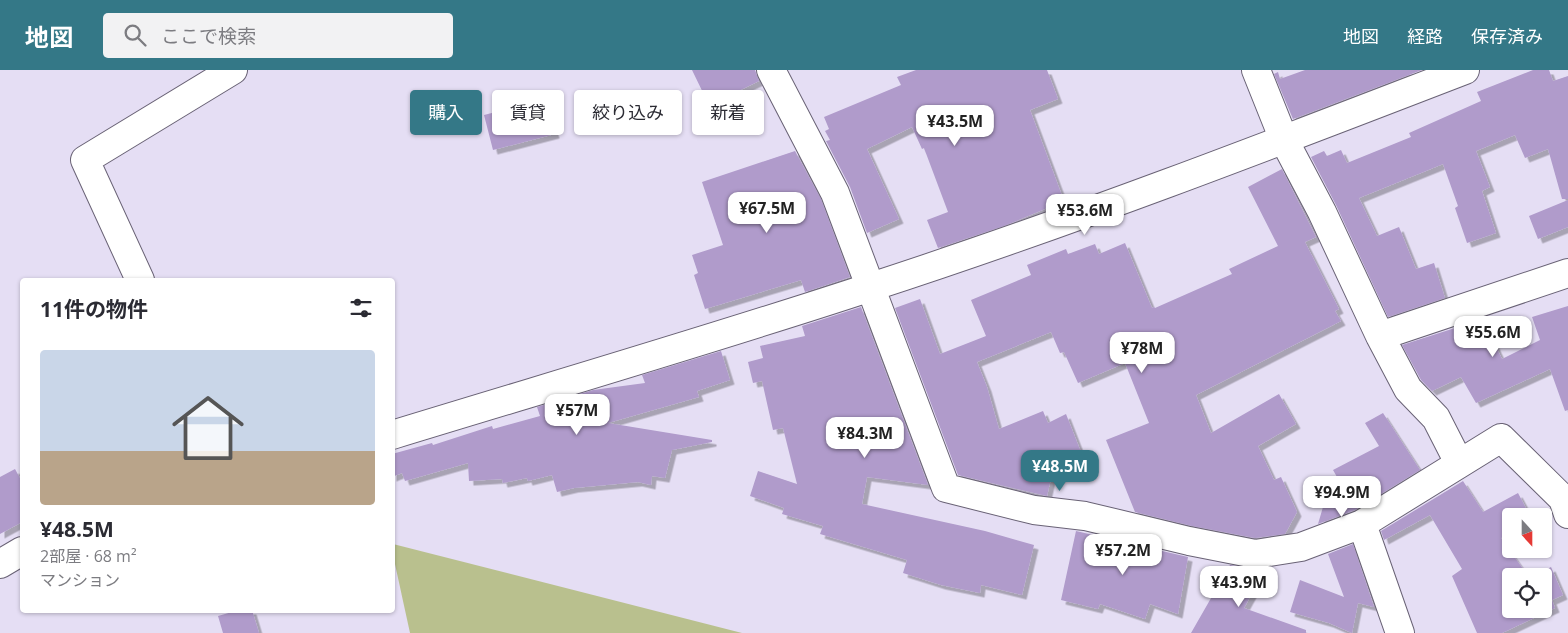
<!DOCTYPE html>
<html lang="ja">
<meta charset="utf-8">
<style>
:root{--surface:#fff;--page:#f2f2f3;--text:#2b2b33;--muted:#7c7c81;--line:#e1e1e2;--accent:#347887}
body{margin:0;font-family:"Open Sans","Noto Sans JP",sans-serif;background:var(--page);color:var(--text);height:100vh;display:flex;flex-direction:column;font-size:19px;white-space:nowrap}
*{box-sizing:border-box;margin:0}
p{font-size:16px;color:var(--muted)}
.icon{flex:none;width:28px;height:28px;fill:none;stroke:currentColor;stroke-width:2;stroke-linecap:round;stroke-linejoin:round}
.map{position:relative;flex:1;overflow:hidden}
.details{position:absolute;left:20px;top:208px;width:375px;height:335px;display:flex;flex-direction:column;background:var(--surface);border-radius:5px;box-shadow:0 1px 4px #0004}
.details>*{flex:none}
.guide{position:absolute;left:410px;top:20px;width:475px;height:45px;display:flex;gap:10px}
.needle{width:32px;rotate:159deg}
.buttons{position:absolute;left:1502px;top:438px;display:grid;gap:10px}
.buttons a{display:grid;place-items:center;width:50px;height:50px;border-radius:5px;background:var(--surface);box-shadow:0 1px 4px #0004;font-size:25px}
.price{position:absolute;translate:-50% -42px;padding:0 11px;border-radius:10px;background:#fff;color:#222;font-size:16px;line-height:32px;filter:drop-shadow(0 1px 2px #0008)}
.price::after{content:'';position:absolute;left:50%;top:30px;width:15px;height:11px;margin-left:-8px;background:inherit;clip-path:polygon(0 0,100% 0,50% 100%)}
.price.on{background:var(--accent);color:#fff}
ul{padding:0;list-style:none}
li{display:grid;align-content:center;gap:10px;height:265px;padding:0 20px}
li+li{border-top:1px solid var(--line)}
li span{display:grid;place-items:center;height:155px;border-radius:5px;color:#555}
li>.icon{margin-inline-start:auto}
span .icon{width:90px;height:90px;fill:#fffc;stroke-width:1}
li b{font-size:21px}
h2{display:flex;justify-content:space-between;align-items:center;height:60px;padding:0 20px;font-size:21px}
.chip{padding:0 18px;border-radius:5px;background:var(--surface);box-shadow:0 1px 4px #0004;font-size:18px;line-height:45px}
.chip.on{background:var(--accent);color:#fff}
header{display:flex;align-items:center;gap:30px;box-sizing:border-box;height:70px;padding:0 25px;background:var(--accent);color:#fff}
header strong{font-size:24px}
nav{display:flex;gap:28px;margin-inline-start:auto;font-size:18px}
.search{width:350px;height:45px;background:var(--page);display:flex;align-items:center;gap:12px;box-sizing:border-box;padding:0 18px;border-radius:5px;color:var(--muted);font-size:19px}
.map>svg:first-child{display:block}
.green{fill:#b9c08e}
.building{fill:#b09bcb;filter:url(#shadow)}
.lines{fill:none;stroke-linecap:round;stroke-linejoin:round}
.street-casing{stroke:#696275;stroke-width:30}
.street{stroke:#fff;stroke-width:28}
</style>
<header>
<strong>地図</strong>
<div class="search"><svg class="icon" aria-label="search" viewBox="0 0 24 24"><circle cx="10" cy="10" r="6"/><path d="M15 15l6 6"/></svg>ここで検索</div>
<nav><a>地図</a><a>経路</a><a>保存済み</a></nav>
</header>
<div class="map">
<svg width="1568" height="563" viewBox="0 0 1568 563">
<defs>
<filter id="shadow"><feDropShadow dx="4.5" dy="4.5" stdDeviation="0" flood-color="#0004"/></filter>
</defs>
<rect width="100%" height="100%" fill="#e5def4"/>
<path class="green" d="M392,474H393L742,563H410L393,485Z"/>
<path class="building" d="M692,0H755L759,11L726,27L725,25L708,33Z
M916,0H1047L1058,29L1030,40L1064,131L1004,156L938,178L927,150L948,142L924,78L922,79L912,57L867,79L899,149L867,163L850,117L826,71L830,70L825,61L829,59L824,47L901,15L897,7Z
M1305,0H1422L1293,49L1274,4L1278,2L1280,9Z
M1533,0H1549L1553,11L1568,6V129H1562L1548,79L1525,88L1515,65L1476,81L1490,117L1482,121L1496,163L1467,173L1455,138L1458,136L1443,94L1359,128L1377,166L1399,157L1416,199L1434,193L1445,228L1388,247L1336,135L1311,87L1324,81L1327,86L1341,80L1347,93L1411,67L1409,63L1481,31L1477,22Z
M548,25L554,49H551L555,64L493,80L484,45L515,37L514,34Z
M795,81L821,129L850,207L805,222L801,210L705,239L694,205L698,203L692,185L723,175L702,112Z
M1282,99L1316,167L1305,172L1339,239L1335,241L1341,251L1196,325L1211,363L1279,324L1296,354L1258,376L1274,410L1281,407L1297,442L1285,464L1255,468L1192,456L1135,442L1106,370L1149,353L1125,293L1078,313L1064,282L1060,283L1051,262L977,292L987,317L999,359L1043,341L1048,353L1066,344L1086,395L1060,406L1052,404L1047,426L958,405L895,238L920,229L940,284L986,266L971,230L1031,205L1027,195L1066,179L1068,184L1095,174L1099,184L1125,173L1152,238L1154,237L1155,238L1232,204L1229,199L1278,176L1248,117Z
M1568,130V157L1538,169L1529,146Z
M1568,236V340L1565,341L1550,299L1476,333L1461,307L1432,321L1421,310L1402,275L1455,258L1456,261L1482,248L1502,289L1540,270L1532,247Z
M861,237L928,415L867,407L862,434L985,461L1034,475L1022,525L981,515L980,523L941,515L903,503L907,490L820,464L823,456L782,444L784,438L750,426L758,401L797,414L783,358L773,360L762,311L753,313L748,292L763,288L760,276L805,266L802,256Z
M721,281L730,310L697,321L699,327L608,353L712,370V372L672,380L665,408L652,406L651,415L638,412L574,418L557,422L552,405L528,411L527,408L503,413L502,409L469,411L468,393L405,411L402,403L392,407V384L432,373L433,375L492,356L493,359L540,346L537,337L593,320L645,313L642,305Z
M1383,343L1420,400L1355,440L1318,454L1328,420L1341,414L1333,400L1379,376L1365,353Z
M15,399L22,412V452L0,464V407Z
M1463,411L1483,442L1518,423L1530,446H1511V463L1501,468L1528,506H1511V539H1544V506H1533L1551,497L1563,525L1552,530L1555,538L1502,563H1477L1452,506L1462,499L1430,445L1384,470L1381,461Z
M1076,461L1188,487L1178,544L1150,534L1145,549L1100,534L1098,539L1061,530Z
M1353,474L1374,537L1358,533L1352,563L1329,553L1290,542L1300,510L1344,527L1328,484Z
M1230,495L1252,499L1266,498L1244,538L1306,560V563H1191Z
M239,540H252L259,563H223L218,546Z"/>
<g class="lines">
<g class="street-casing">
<path id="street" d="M771,0L835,123L946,418L1034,440L1085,446L1189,471L1255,484L1301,477L1362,454
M1256,0L1284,70L1322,142L1380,266L1408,319L1436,348L1459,393
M140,210L85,90L233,0
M1380,266L1568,203
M392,365C552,316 713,269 871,217C1071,152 1268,76 1465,0
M0,494L22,481
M1400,563L1362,454L1501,368L1563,429L1568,444"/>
</g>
<use href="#street" class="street"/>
</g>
</svg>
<div class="buttons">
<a><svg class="needle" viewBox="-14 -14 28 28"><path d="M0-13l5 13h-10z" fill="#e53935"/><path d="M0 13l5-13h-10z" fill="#7c7c81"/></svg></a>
<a><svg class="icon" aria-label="locate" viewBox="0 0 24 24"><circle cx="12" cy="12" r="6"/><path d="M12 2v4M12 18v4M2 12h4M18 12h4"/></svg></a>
</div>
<b class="price" style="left:955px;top:77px">¥43.5M</b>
<b class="price" style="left:767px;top:164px">¥67.5M</b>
<b class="price" style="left:1085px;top:166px">¥53.6M</b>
<b class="price" style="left:1493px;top:288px">¥55.6M</b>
<b class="price" style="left:1142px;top:304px">¥78M</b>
<b class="price" style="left:577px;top:366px">¥57M</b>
<b class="price" style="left:865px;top:389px">¥84.3M</b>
<b class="price on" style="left:1060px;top:422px">¥48.5M</b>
<b class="price" style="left:1342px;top:448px">¥94.9M</b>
<b class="price" style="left:1123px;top:506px">¥57.2M</b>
<b class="price" style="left:1239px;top:538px">¥43.9M</b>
<div class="guide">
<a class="chip on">購入</a>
<a class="chip">賃貸</a>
<a class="chip">絞り込み</a>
<a class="chip">新着</a>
</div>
<section class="details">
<h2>11件の物件<svg class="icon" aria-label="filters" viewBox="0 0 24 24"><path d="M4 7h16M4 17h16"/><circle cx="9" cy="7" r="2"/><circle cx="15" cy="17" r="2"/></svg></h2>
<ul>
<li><span style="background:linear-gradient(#c9d6e8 65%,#b9a48a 0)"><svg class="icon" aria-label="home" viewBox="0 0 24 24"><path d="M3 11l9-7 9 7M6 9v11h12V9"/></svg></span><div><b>¥48.5M</b><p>2部屋 · 68 m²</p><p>マンション</p></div></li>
</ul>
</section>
</div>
